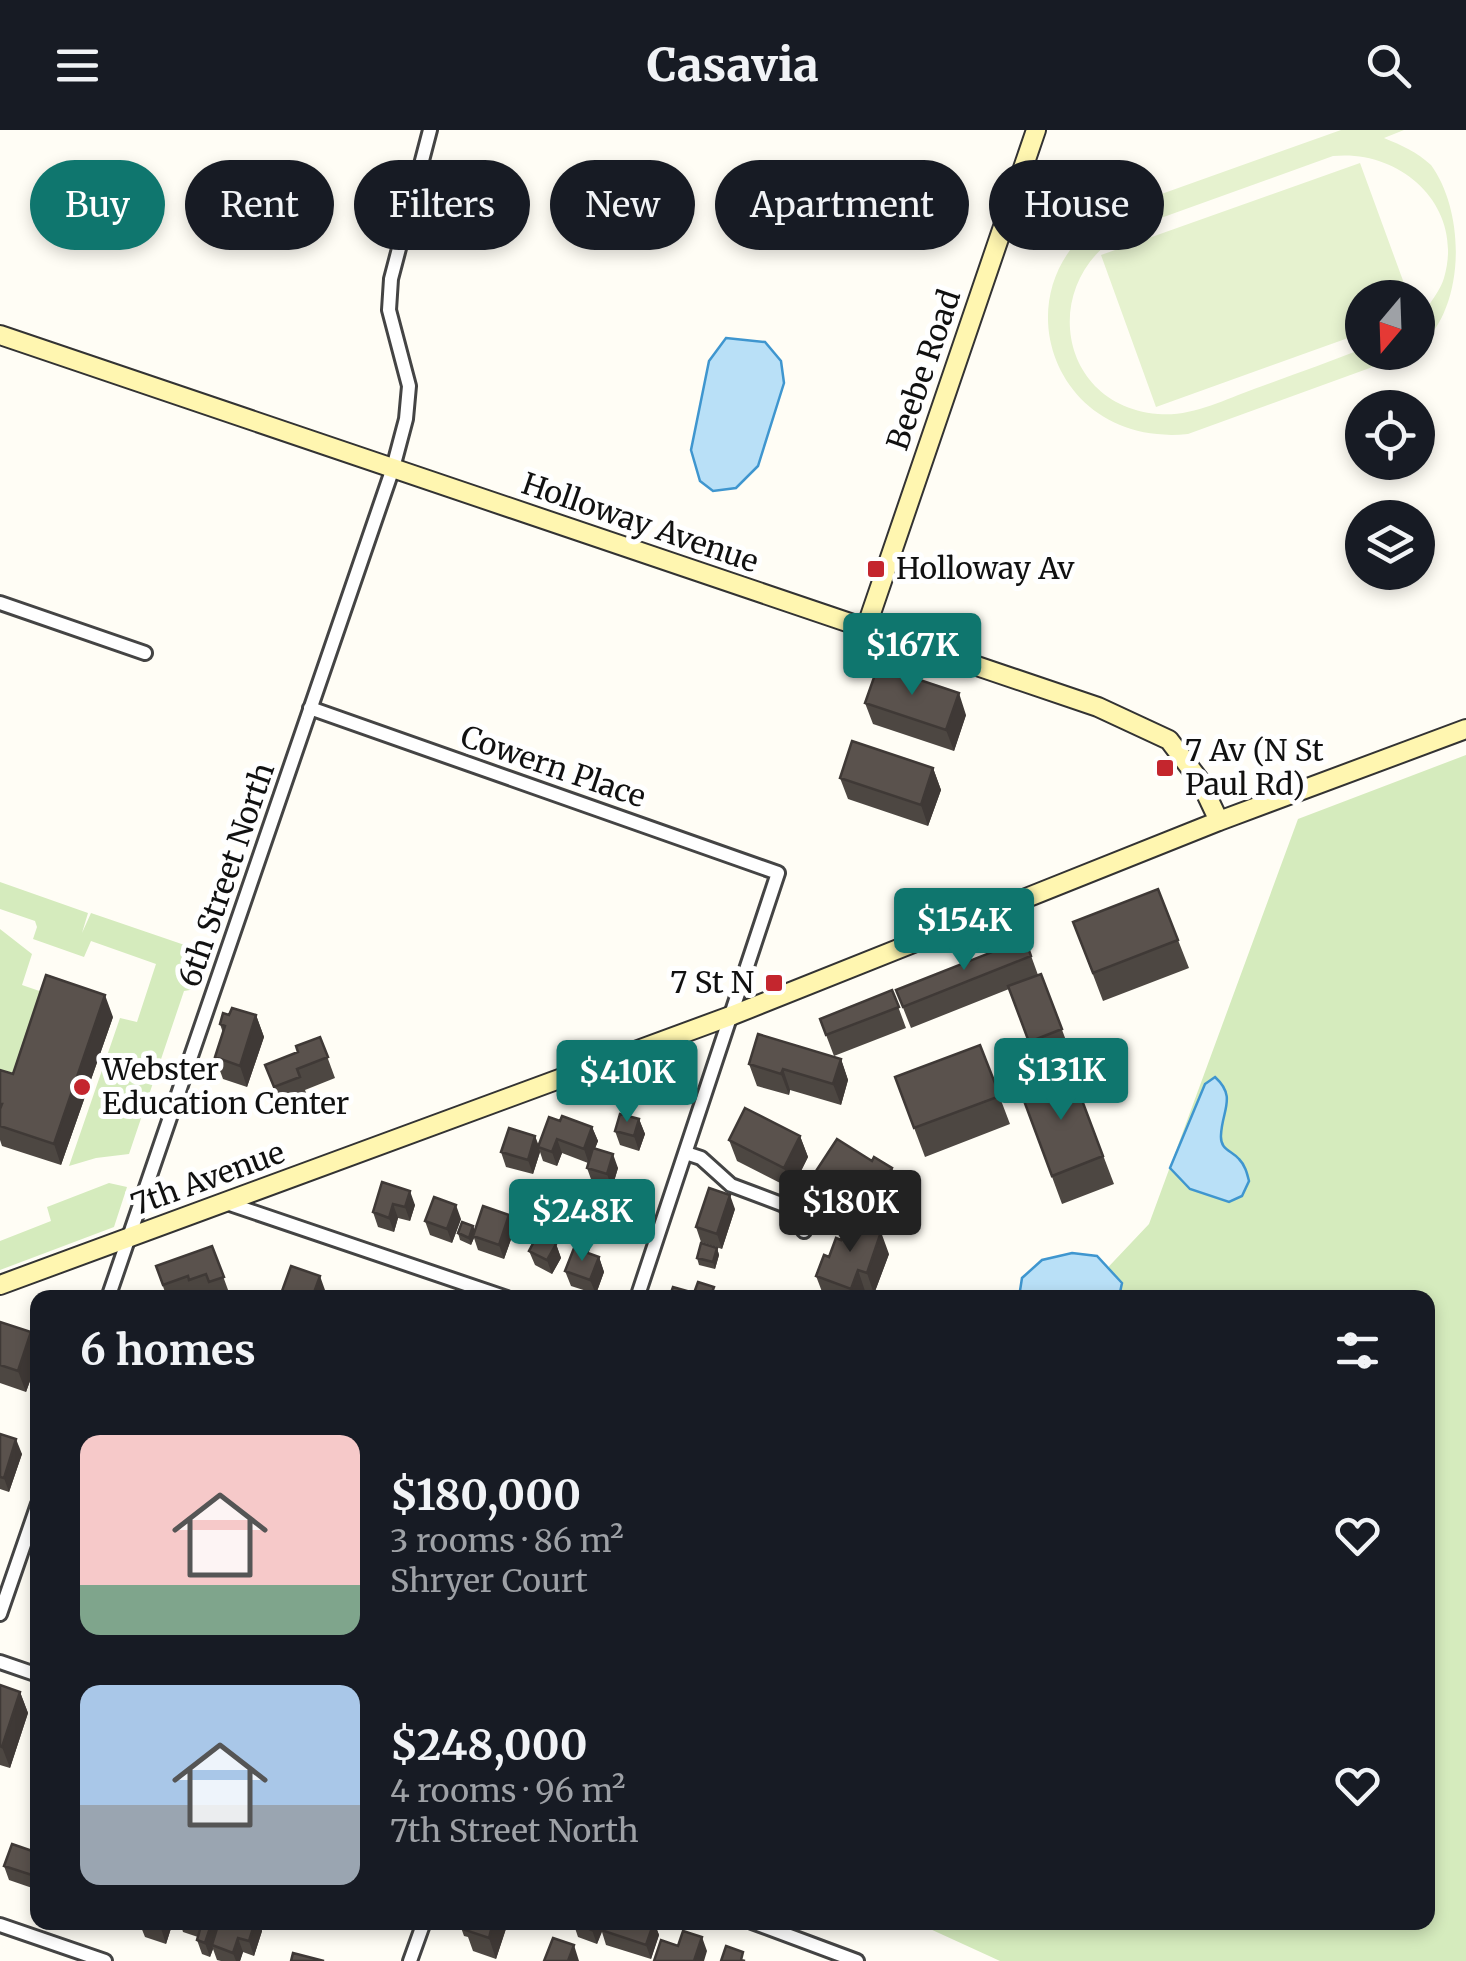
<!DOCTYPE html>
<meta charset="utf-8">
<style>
:root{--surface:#171b24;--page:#242831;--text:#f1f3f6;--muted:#9ea1a6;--accent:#0f766e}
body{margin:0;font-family:Merriweather,serif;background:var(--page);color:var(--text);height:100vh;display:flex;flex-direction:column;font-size:38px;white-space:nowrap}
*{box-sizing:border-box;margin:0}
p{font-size:32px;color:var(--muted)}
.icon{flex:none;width:55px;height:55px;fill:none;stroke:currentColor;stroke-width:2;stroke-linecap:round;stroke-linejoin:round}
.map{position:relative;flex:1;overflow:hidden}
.panel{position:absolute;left:30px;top:1160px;width:1405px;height:640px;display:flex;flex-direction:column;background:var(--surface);border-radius:20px;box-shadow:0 5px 15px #0003}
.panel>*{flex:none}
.top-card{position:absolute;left:30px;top:30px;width:1408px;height:90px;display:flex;gap:20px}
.needle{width:65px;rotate:199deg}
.controls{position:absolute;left:1345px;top:150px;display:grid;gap:20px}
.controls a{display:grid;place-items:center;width:90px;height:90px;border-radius:50%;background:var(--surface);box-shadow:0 5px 15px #0003;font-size:50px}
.price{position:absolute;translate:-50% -85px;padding:0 22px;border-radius:10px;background:var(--accent);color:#fff;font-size:32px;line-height:65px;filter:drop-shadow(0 2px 5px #0008)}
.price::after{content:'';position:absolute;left:50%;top:60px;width:30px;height:22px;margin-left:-15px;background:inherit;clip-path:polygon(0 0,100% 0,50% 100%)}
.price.on{background:#222;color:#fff}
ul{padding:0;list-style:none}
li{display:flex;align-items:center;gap:30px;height:250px;padding:0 50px}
li span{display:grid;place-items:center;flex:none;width:280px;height:200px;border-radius:20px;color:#555}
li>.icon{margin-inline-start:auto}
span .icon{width:120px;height:120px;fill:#fffc;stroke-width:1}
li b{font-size:42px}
h2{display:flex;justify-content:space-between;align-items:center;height:120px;padding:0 50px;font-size:42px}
.pill{padding:0 35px;border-radius:45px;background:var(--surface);box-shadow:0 5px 15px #0003;font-size:35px;line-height:90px}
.pill.on{background:var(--accent);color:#fff}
header{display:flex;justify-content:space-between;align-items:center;height:130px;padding:0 50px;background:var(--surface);font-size:45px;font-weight:800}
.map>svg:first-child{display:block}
.green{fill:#d5ebbd}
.pitch{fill:#e6f2cf}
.water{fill:#b9e0f7;stroke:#3f96cf;stroke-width:2.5}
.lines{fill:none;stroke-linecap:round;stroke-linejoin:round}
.street-casing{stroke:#444;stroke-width:18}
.secondary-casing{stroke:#333;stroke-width:22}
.street{stroke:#fff;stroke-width:12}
.secondary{stroke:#fff6b0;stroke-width:18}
.wall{fill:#4d4742}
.shaded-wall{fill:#3f3936}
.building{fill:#5a524d;stroke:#3f3936;stroke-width:2.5}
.poi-dot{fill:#c4262e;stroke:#fff;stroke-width:4}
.labels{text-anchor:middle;stroke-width:10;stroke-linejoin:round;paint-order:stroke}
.street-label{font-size:30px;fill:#111;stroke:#fff}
.poi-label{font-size:30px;fill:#111;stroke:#fff;text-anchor:start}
</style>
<header><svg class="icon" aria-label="menu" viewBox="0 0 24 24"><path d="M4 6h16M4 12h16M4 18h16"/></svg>Casavia<svg class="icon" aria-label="search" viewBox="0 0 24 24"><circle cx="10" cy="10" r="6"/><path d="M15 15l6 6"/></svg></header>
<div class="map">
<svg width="1466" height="1831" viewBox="0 0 1466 1831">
<rect width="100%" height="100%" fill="#fffdf5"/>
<path class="green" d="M1466,625V1831H1000L917,1793L1428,1792V1168L1080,1167L1149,1094L1298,689Z
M0,752L88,783L82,803L91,783L208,823L196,859L184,861L129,1024L96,1028L69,1036L120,888L137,892L156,834L91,811L84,827L33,809L37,797L35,791L0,779Z
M0,799L32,824L22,855L54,866L20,965L0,958Z
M109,1053L127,1057L114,1097L0,1140V1111L51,1091L47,1077Z"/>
<path class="pitch" d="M1341,0H1404L1384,8C1401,15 1417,22 1431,35C1466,83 1466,179 1418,218C1418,211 1416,202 1418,195C1420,184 1439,165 1444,148C1465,76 1401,19 1333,26L1133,98C1038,141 1053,275 1158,284C1191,287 1224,270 1254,259C1290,246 1326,233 1362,219V222L1411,223L1188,304C1043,319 992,137 1125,77Z
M1360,33L1409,167L1362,168V203L1156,277L1101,125Z"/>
<path class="water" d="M726,208L765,212L781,231L784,253L758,336L736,358L713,361L700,351L691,320L709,231Z
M1215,947C1237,967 1222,980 1221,1005C1220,1020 1231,1020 1239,1029C1245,1035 1247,1043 1249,1051L1242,1066L1229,1072L1190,1059L1170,1038L1205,954Z
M1072,1123L1097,1126L1122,1153L1119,1167H1019L1022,1148L1042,1130Z"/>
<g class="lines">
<g class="street-casing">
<path id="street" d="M0,473L145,523
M310,578L778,743L637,1168
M686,1023L701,1028L731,1055L784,1075L804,1101
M224,1072L507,1168
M108,1168L393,338L406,289L409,256L389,180L391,149L430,0
M0,1484L38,1374
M0,1532L38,1545
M752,1792L857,1831
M0,1795L105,1831
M410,1831L424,1792"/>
</g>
<g class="secondary-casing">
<path id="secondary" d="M0,205L1098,577L1169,610L1200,651L1219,691
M866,498L1036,0
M0,1155L733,885L1219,691L1466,599"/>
</g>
<use href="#street" class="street"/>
<use href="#secondary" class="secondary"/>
</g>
<path class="wall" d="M865,573L966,585L954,621L873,594Z
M933,638L941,660L928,696L848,669L840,648Z
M1158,759L1189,838L1103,871L1073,792Z
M1025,809L1038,845L1041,844L1070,921L1037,933L1009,859L911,898L896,860Z
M892,860L906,898L834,926L820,889Z
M229,885H256L264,907L247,957L223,949L215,927L223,903L220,894Z
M113,887L61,1035L2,1016L0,1010V940L13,944Z
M320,907L335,948L305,960L308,968L282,978L265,935L298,922Z
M980,915L1010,994L925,1027L895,947Z
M841,929L848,950L841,975L790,960L789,965L757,956L749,934Z
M1071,941L1114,1054L1062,1074L1020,960Z
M639,989L645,1004L639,1021L620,1015L615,1001Z
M560,991L592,997L598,1011L595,1018L618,1038L612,1058L592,1052L587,1038L588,1033L562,1023L557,1036L543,1031L540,1022L533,1044L506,1037L501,1022L535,1006L539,1016Z
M800,1006L808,1027L792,1059L737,1031L729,1010Z
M872,1031L892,1038L900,1060L880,1091L842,1073L840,1077L822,1065L814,1044Z
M382,1052L415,1075L410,1091L398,1088L394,1102L378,1097L373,1082Z
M735,1079L722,1119L701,1112L696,1097Z
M461,1089L452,1113L430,1105L425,1091Z
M512,1093H545L541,1106L556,1114L561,1128L552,1144L535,1135L529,1121L533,1113L517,1108L514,1101L504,1129L478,1120L474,1108L471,1115L460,1110L458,1103Z
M591,1102L593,1109L588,1123L599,1127L604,1142L596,1164L571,1156L565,1141L574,1118L573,1114Z
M212,1116L231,1168H214L213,1165L207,1168H167L156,1136Z
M717,1118L719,1125L715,1139L699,1135L697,1128Z
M889,1124L874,1164L865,1161L863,1168L824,1167L816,1146L829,1127Z
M325,1160L322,1168H284L282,1161Z
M0,1192L38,1219V1229L26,1262L0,1253Z
M0,1304L22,1324L9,1362L0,1359Z
M0,1555L20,1562L28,1583L10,1638L0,1635Z
M38,1723V1760L9,1750L4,1736Z
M139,1792H173L166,1814L145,1807Z
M180,1792H259L262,1801L254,1826L243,1822L240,1831H221L217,1830L213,1819L210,1827L202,1824L197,1810L198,1807L183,1802Z
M459,1792L508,1793L496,1829L473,1821L468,1807L464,1806Z
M573,1792H654L659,1805L651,1829L606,1815L602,1802L597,1814L578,1807Z"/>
<path class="shaded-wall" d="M959,563L966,585L954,621L946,600Z
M933,638L941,660L928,696L921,675Z
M105,865L113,887L61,1035L54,1014Z
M256,885L264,907L247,957L240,936Z
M841,929L848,950L841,975L833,954Z
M783,939L790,960L789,965L781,944Z
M639,989L645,1004L639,1021L634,1006Z
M592,997L598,1011L589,1034L584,1019Z
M535,1006L540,1022L533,1044L528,1030Z
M800,1006L808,1027L792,1059L784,1038Z
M557,1009L562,1023L557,1036L552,1022Z
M613,1024L618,1038L612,1058L607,1044Z
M892,1038L900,1060L880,1091L872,1069Z
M835,1051L842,1073L840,1077L832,1055Z
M410,1061L415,1075L410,1091L405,1077Z
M730,1065L735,1079L722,1119L717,1104Z
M393,1074L398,1088L394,1102L389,1088Z
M456,1075L461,1089L452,1113L447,1099Z
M540,1079L545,1093L539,1115L534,1101Z
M509,1085L514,1101L504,1129L499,1115Z
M473,1096L476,1103L473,1106L474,1108L471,1115L469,1108Z
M591,1102L593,1109L588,1125L585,1118Z
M881,1102L889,1124L874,1164L867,1143Z
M556,1114L561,1128L552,1144L547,1130Z
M717,1118L719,1125L715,1139L713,1132Z
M599,1127L604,1142L596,1164L590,1150Z
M858,1140L865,1161L863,1168H854L851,1159Z
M320,1146L325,1160L322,1168H312Z
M31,1202L38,1219V1229L26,1262L18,1241Z
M16,1309L22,1324L9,1362L4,1348Z
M20,1562L28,1583L10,1638L2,1617Z
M159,1792H173L166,1814Z
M212,1792H222L212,1815L213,1819L210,1827L205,1813Z
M255,1792H259L262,1801L254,1826L249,1811Z
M493,1792H508L496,1829L489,1808Z
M595,1792H605L597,1814L592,1800Z
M654,1792L659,1805L651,1829L646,1815Z
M702,1807L707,1821L704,1831H694Z
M238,1808L243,1822L240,1831H236L233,1823Z
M574,1815L579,1831H568Z"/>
<path class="building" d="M878,536L959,563L946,600L865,573Z
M852,611L933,638L921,675L840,648Z
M1158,759L1178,810L1093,843L1073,792Z
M1025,809L1031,826L903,877L896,860Z
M1041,844L1062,899L1029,912L1008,856Z
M46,845L105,865L54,1014L0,996V979L2,974H0V940L13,944Z
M892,860L899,877L826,905L820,889Z
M232,878L256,885L240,936L215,927L225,896L220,894L223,883L229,885Z
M758,904L841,929L833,954L783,939L781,944L749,934Z
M320,907L328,927L297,939L300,947L274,957L265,935L298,922L296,916Z
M980,915L1000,966L914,998L895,947Z
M1071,941L1103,1026L1052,1046L1020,960Z
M745,978L800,1006L784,1038L729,1010Z
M620,984L639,989L634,1006L615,1001Z
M562,986L592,997L584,1019L557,1009L552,1022L538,1017L549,987L560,991Z
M509,998L535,1006L528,1030L501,1022Z
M837,1009L872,1031L874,1027L892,1038L872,1069L835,1051L832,1055L814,1044Z
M593,1018L613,1024L607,1044L587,1038Z
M382,1052L410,1061L405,1077L393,1074L389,1088L373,1082Z
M709,1058L730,1065L717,1104L696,1097Z
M434,1067L456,1075L447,1099L425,1091Z
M518,1072L540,1079L534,1101L512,1094Z
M483,1076L509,1085L499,1115L473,1106Z
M848,1091L881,1102L867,1143L858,1140L851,1159L816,1146L824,1125L829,1127L836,1108L841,1110Z
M462,1092L473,1096L469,1108L458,1103Z
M578,1098L591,1102L585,1118L573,1114Z
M538,1104L556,1114L547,1130L529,1121Z
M701,1113L717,1118L713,1132L697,1128Z
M212,1116L224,1147L209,1152L206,1144L189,1150L188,1146L163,1155L156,1136Z
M574,1118L599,1127L590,1150L565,1141Z
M291,1136L320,1146L312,1168H300L282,1161Z
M698,1152L714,1157L710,1168H669L673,1157L694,1163Z
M355,1163L370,1168H354Z
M0,1192L31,1202L18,1241L0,1235Z
M0,1304L16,1309L4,1348L0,1347Z
M0,1555L20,1562L2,1617L0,1616Z
M12,1714L38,1723V1747L4,1736Z
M191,1792H212L205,1813L197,1810L201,1796Z
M219,1792H255L249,1811L238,1808L233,1823L212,1815Z
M467,1792H493L489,1808L465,1800Z
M573,1792H595L592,1800Z
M603,1792H654L646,1815L601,1800Z
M683,1801L702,1807L694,1831H654L661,1810L678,1816Z
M553,1808L574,1815L568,1831H544Z
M726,1816L743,1822L741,1830L745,1831H721Z
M293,1823L324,1831H291Z"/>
<g class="poi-dot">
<rect x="866" y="429" width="20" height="20" rx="5"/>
<rect x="1155" y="628" width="20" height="20" rx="5"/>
<rect x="764" y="843" width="20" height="20" rx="5"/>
<circle cx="82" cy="957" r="10"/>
</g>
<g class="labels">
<g class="street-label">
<text transform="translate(924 240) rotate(-71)" y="10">Beebe Road</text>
<text transform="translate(640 393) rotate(19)" y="10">Holloway Avenue</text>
<text transform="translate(553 637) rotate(19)" y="10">Cowern Place</text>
<text transform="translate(227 745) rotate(-71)" y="10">6th Street North</text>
<text transform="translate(208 1049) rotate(-20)" y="10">7th Avenue</text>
</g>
<g class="poi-label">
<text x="896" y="449">Holloway Av</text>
<text x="1185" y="631">7 Av (N St<tspan x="1185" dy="34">Paul Rd)</tspan></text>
<text x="754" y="863" text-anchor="end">7 St N</text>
<text x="102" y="950">Webster<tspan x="102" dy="34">Education Center</tspan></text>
</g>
</g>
</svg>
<div class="controls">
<a><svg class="needle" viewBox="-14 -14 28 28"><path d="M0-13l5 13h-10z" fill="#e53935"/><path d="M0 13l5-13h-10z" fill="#9ea1a6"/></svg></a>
<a><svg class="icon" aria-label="locate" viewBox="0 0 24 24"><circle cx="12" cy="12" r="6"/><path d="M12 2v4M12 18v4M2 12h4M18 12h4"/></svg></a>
<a><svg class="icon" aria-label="layers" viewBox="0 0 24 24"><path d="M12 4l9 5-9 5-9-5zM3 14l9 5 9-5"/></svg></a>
</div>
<b class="price" style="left:912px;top:568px">$167K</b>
<b class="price" style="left:964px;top:843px">$154K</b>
<b class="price" style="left:1061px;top:993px">$131K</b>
<b class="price" style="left:627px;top:995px">$410K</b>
<b class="price on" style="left:850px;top:1125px">$180K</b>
<b class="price" style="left:582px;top:1134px">$248K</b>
<div class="top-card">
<a class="pill on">Buy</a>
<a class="pill">Rent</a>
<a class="pill">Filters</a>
<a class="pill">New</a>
<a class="pill">Apartment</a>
<a class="pill">House</a>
</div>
<section class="panel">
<h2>6 homes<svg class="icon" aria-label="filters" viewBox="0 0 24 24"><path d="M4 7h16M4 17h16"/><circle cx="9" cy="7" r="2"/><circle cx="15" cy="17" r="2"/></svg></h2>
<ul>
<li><span style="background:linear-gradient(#f6c9c9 75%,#7fa58c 0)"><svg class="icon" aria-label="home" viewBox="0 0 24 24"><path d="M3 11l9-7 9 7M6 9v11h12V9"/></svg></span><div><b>$180,000</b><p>3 rooms · 86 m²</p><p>Shryer Court</p></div><svg class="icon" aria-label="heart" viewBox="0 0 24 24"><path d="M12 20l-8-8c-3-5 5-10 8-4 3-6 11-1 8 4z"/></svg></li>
<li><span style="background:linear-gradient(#a9c7e8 60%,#9aa5b1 0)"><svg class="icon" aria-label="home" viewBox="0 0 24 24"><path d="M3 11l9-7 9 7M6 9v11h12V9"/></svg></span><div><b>$248,000</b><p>4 rooms · 96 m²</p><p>7th Street North</p></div><svg class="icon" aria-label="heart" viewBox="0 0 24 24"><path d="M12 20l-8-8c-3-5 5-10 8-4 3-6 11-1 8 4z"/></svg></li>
</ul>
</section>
</div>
